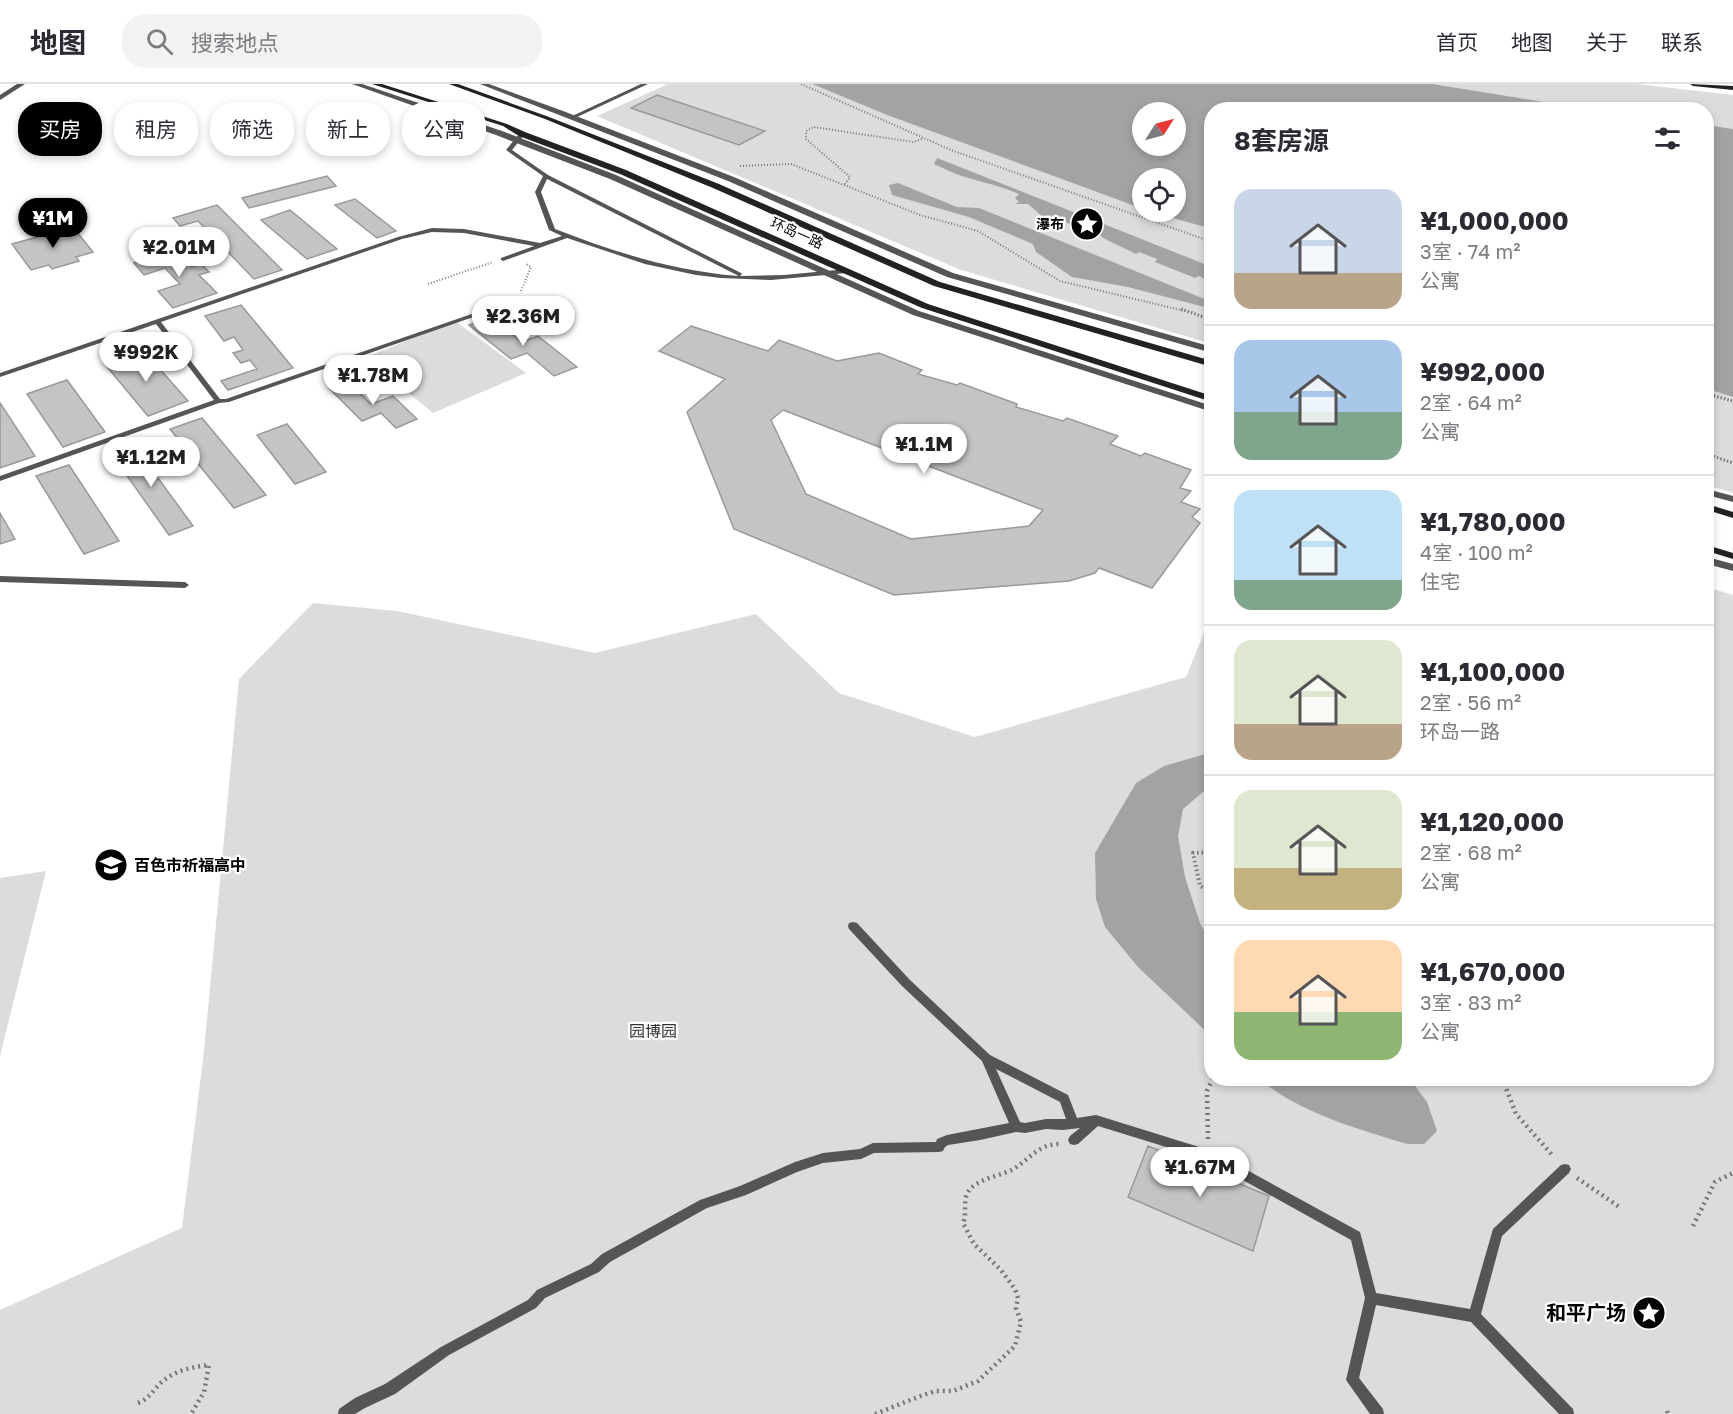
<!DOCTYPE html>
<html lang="zh">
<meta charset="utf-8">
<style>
:root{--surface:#fff;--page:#f2f2f3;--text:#2b2b33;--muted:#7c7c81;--line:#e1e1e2;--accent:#000}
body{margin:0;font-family:"Golos Text","Noto Sans SC",sans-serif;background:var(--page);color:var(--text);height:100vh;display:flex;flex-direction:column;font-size:22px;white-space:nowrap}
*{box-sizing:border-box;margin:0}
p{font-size:20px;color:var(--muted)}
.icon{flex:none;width:33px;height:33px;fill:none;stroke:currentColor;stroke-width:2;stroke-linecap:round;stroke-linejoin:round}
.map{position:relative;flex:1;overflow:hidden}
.side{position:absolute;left:1204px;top:18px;width:510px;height:984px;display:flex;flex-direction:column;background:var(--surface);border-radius:24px;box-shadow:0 3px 9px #0003}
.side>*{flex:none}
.banner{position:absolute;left:18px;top:18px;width:570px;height:54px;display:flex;gap:12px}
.needle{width:39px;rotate:54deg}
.controls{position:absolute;left:1132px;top:18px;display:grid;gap:12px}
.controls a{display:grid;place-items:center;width:54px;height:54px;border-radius:50%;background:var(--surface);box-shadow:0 3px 9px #0003;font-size:30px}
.price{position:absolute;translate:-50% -51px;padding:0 14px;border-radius:21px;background:#fff;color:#222;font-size:20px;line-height:39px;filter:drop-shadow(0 2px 3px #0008)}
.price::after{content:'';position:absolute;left:50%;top:36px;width:18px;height:14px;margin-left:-9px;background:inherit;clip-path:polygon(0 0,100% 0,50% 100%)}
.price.on{background:var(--accent);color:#fff}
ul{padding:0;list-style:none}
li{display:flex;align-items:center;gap:18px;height:150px;padding:0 30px}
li+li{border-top:2px solid var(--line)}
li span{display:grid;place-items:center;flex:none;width:168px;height:120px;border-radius:18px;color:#555}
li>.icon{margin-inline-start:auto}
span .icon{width:72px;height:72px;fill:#fffc;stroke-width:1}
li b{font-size:26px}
h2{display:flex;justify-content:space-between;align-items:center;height:72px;padding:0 30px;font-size:26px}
.tag{padding:0 21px;border-radius:24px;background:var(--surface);box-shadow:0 3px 9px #0003;font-size:21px;line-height:54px}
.tag.on{background:var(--accent);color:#fff}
header{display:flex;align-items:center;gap:36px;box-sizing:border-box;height:84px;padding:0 30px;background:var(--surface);border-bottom:2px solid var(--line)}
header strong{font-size:28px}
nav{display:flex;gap:33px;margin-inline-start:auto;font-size:21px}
.search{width:420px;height:54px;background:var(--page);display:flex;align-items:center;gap:15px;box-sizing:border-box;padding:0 21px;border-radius:24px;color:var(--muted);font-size:22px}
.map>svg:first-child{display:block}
.green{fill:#dcdcdc}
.water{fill:#a3a3a3;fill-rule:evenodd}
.building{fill:#c4c4c4;stroke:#999;stroke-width:1.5;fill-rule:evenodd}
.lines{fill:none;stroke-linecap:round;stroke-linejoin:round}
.path-far3{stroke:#777;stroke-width:2;stroke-dasharray:1 2;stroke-linecap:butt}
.path-far2{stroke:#777;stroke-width:3;stroke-dasharray:1.5 2;stroke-linecap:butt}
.path-far1{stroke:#777;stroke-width:4;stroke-dasharray:1.5 3;stroke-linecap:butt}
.path{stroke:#777;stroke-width:4.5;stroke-dasharray:2 4;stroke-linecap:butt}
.service{fill:#555;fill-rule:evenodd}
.minor{fill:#555;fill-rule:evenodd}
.tertiary{fill:#555;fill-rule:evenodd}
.secondary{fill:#222;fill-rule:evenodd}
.labels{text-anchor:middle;stroke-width:4.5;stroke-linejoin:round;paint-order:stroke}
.far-poi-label{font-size:14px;font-weight:bold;fill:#000;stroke:#fff;text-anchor:end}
.far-street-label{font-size:14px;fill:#000;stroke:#fff}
.poi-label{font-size:16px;font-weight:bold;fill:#000;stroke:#fff;text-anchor:start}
.park-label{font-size:16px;fill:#333;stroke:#fff}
.near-poi-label{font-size:20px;font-weight:bold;fill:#000;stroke:#fff;text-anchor:end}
</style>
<header>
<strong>地图</strong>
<div class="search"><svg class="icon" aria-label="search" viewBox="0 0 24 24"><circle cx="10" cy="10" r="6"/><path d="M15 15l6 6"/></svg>搜索地点</div>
<nav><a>首页</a><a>地图</a><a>关于</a><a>联系</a></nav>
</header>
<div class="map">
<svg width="1733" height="1330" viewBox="0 0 1733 1330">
<rect width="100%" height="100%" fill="#fff"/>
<path class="green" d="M668,0H812L887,31L1143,125V128H1151L1212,145V260L961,186L597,32Z
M1433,0H1637L1733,11V45L1707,41V26L1588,25Z
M455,237L526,289L433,329L393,296L374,304L347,281Z
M1707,305L1733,313V409L1707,401Z
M1707,503L1733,511V1330H0V1226L182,1144L204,967L239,595L313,519L397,527L595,569L756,530L839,609L975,653L1186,593L1212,529V994H1707Z
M46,787L0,972V794Z"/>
<path class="water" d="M812,0H1433L1588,25L1212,26V145L1151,128H1176V94H1143V125L887,31ZM1176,28V62H1143V28Z
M1707,41L1733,45V313L1707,305Z
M937,74L1212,183V199L1199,192L1195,194L1155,178L1157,175L1139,168L1136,170L1103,154L1094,145C1090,145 1084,146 1079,145C1066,141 1058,127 1043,133L1028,120H1015L1019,118L1015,114L1019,110C1001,102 984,99 965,93C955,90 945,85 934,80Z
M898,99L957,123L979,124L1212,218V225L1128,203L1072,193L1036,168L1033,160L969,133L892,111L889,101Z
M1212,668V704L1204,707L1183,725L1178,752L1185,793L1200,839L1212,861V953L1138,883L1105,843L1096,815L1095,769L1136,699L1164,682Z
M1259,995H1410L1427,1018L1437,1047L1424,1060H1407C1355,1044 1302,1030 1259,995Z"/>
<path class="building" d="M657,11L765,47L739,61L631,24Z
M327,92L336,102L249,124L242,114Z
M355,115L396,147L377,154L335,121Z
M217,121L282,186L254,195L198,137L180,142L173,134Z
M290,126L337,165L307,175L261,136Z
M73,143L93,168L76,173L79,177L52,185L49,181L31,186L12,160Z
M176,166L192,183L201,180L209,188L199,191L217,209L173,224L158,207L180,200L165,184L144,191L134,179Z
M241,221L293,284L228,306L221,297L257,285L250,276L241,279L233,269L243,266L234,253L224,257L205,232Z
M490,233L522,258L538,252L577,283L554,292L527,269L511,275L469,241Z
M691,242L768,267L779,256L837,277L879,269L922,286L918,290L957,301L960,299L1017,320L1016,323L1063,337L1067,334L1118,352L1110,360L1141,372L1145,369L1191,386L1180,404L1191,407L1181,418L1200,425L1192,433L1200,439L1152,504L1099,484L1095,489L1069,497L894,511L734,445L687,328L725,295L659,267ZM783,326L1043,426L1029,442L911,455L806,410L771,336Z
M143,266L188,317L148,332L104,279Z
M67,296L105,348L63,363L27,310Z
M347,297L371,320L393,312L417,335L396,344L381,329L362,337L329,304Z
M0,319L35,372L0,384Z
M202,334L266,411L234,424L170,345Z
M287,340L326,388L295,400L257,351Z
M131,357L193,442L169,451L108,365Z
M69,381L119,457L84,470L36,392Z
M0,429L15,455L0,460Z
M1148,1062L1269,1112L1253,1167L1128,1113Z"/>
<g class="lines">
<path class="path-far3" d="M801,0L951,66L1212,158
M740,82L791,80L920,131L978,147L1060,197L1185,227
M845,100L850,93L806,55V47L814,43L913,58L922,55
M428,200L493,178
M521,207L531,183L526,180"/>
<path class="path-far2" d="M1181,225L1212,236
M1207,234V247L1210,250
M1707,310L1733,317
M1707,370L1733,379"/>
<path class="path-far1" d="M1212,768L1193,769L1200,802L1212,809"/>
<path class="path" d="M1502,994L1516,1030L1554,1073
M1208,1055L1207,1007L1213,994
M1577,1094L1621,1124
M1693,1142L1715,1098L1733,1089
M138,1319C150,1315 154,1304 163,1297C176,1286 193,1283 209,1281L204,1308L191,1330
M1667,1327L1668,1330
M875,1330L923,1311L936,1307H953L978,1297L1015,1262L1021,1238L1016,1224L1018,1214L1015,1205L1001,1186L974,1160L963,1139C968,1127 961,1114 971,1104C983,1093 1002,1092 1015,1084C1030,1074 1040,1060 1059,1060"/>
<path class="service" d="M641,0H648L575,34L570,33Z
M520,49L525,50L512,66L548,91L741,189L742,190L740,192L784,191L847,185L850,187L847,189L771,196L721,194L696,191L645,180L567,154L503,177L501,176V174L534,162L464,149L432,148L402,155L161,238L220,315H226L515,215H519V217L229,318L219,319L0,397V392L214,316L156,240L0,293V289L398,153L432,144L464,145L540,159L562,152L549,146L535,108L543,92L506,66ZM547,95L737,191L738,192C674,187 614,168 555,145L541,108Z
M0,492L185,498L189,501L185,504L0,498Z
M853,838L857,839L910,896L990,971L1068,1011L1077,1034L1096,1031L1212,1067L1360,1148L1376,1209L1470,1225L1493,1145L1561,1081L1565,1080L1569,1081L1571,1085L1569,1089L1502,1152L1481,1230L1573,1325L1574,1330H1559L1471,1238L1376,1221L1359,1294L1383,1325L1384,1330H1370L1346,1296L1365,1214L1351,1156L1205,1075L1098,1042L1078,1060L1074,1061L1070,1060L1068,1056L1070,1052L1080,1044L1063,1046L1046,1045L1025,1049L1016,1048L980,1056L948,1061L945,1063L943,1067L939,1068L874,1069L861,1075L823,1079L797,1088L746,1111L707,1124L610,1178L599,1188L545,1214L536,1224L449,1271L395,1310L365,1324L355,1330H338L339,1325L355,1314L385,1300L441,1263L528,1216L537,1206L591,1180L602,1170L700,1116L740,1102L795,1078L823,1069L860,1065L873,1059L936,1058L937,1055L947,1051L1009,1039L982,977L902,902L849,845L848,842L849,839ZM996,985L1060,1018L1066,1035H1046L1025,1039L1020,1038Z"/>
<path class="minor" d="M17,0H25L0,16V11Z"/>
<path class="tertiary" d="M352,0H362L502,47L616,91L919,227L1212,322V328L913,231L610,95L496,51Z
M480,0H489L563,27L734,93L953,189L1212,263V269L947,193L728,97Z
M1707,405L1733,412V418L1707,411Z
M1707,473L1733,480V487L1707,480Z"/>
<path class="secondary" d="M372,0H382L507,40L525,48L626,86L928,220L1212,312V318L922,224L620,90L519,52L503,42Z
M449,0H458L549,33L719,100L940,198L1212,277V283L934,202L713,104L545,35Z
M1690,0L1733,2V6L1693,2Z
M1707,420L1733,428V434L1707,426Z
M1707,461L1733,469V475L1707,467Z"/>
</g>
<defs>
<g id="sight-disc" transform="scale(1.725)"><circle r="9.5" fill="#000" stroke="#fff"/><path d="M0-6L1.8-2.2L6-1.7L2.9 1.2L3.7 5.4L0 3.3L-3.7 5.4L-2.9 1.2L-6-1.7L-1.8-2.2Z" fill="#fff"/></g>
<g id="school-disc" transform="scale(1.725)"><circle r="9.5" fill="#000" stroke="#fff"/><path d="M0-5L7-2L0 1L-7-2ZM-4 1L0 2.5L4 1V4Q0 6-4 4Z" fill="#fff"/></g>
</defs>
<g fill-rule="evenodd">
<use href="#sight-disc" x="1087" y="140"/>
<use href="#school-disc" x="111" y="781"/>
<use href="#sight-disc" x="1649" y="1229"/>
</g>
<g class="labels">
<g class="far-poi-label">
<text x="1064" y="145">瀑布</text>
</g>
<g class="far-street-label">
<text transform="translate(797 149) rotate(24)" y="5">环岛一路</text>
</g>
<g class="poi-label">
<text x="134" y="787">百色市祈福高中</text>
</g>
<g class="park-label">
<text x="653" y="953">园博园</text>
</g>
<g class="near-poi-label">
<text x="1626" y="1236">和平广场</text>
</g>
</g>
</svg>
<div class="controls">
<a><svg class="needle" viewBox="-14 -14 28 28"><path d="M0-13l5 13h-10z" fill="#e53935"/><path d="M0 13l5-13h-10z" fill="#7c7c81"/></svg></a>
<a><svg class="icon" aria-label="locate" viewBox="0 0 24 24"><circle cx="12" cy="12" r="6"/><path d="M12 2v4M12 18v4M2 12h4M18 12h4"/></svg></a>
</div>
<b class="price on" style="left:53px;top:165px">¥1M</b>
<b class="price" style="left:179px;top:194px">¥2.01M</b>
<b class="price" style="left:523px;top:263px">¥2.36M</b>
<b class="price" style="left:146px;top:299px">¥992K</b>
<b class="price" style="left:373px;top:322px">¥1.78M</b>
<b class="price" style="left:924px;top:391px">¥1.1M</b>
<b class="price" style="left:151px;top:404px">¥1.12M</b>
<b class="price" style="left:1200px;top:1114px">¥1.67M</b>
<div class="banner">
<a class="tag on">买房</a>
<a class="tag">租房</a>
<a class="tag">筛选</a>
<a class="tag">新上</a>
<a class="tag">公寓</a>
</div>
<section class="side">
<h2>8套房源<svg class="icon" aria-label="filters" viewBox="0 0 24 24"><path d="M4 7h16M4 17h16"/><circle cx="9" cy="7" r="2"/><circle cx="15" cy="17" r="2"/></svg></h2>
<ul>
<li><span style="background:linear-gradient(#c9d6e8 70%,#b9a48a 0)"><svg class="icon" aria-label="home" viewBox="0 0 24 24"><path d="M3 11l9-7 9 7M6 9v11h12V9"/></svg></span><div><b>¥1,000,000</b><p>3室 · 74 m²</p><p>公寓</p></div></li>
<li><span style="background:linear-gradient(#a9c7e8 60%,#7fa58c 0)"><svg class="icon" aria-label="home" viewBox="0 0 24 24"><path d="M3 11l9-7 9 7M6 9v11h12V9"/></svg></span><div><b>¥992,000</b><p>2室 · 64 m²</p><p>公寓</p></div></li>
<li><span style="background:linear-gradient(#bfe0f5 75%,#7fa58c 0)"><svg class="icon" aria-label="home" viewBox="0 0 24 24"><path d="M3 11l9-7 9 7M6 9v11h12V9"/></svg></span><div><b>¥1,780,000</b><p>4室 · 100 m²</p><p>住宅</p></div></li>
<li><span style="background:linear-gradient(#dfe7d0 70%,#b9a48a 0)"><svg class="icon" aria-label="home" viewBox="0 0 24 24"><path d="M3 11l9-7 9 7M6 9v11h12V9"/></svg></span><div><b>¥1,100,000</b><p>2室 · 56 m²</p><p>环岛一路</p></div></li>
<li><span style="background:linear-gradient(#dfe7d0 65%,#c2b280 0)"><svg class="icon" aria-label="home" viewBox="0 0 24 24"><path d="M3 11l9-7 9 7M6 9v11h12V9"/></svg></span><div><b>¥1,120,000</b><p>2室 · 68 m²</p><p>公寓</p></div></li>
<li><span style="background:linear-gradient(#ffd9b3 60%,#8fb573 0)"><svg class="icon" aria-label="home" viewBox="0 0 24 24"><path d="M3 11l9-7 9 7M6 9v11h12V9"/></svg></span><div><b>¥1,670,000</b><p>3室 · 83 m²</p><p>公寓</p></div></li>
</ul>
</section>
</div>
